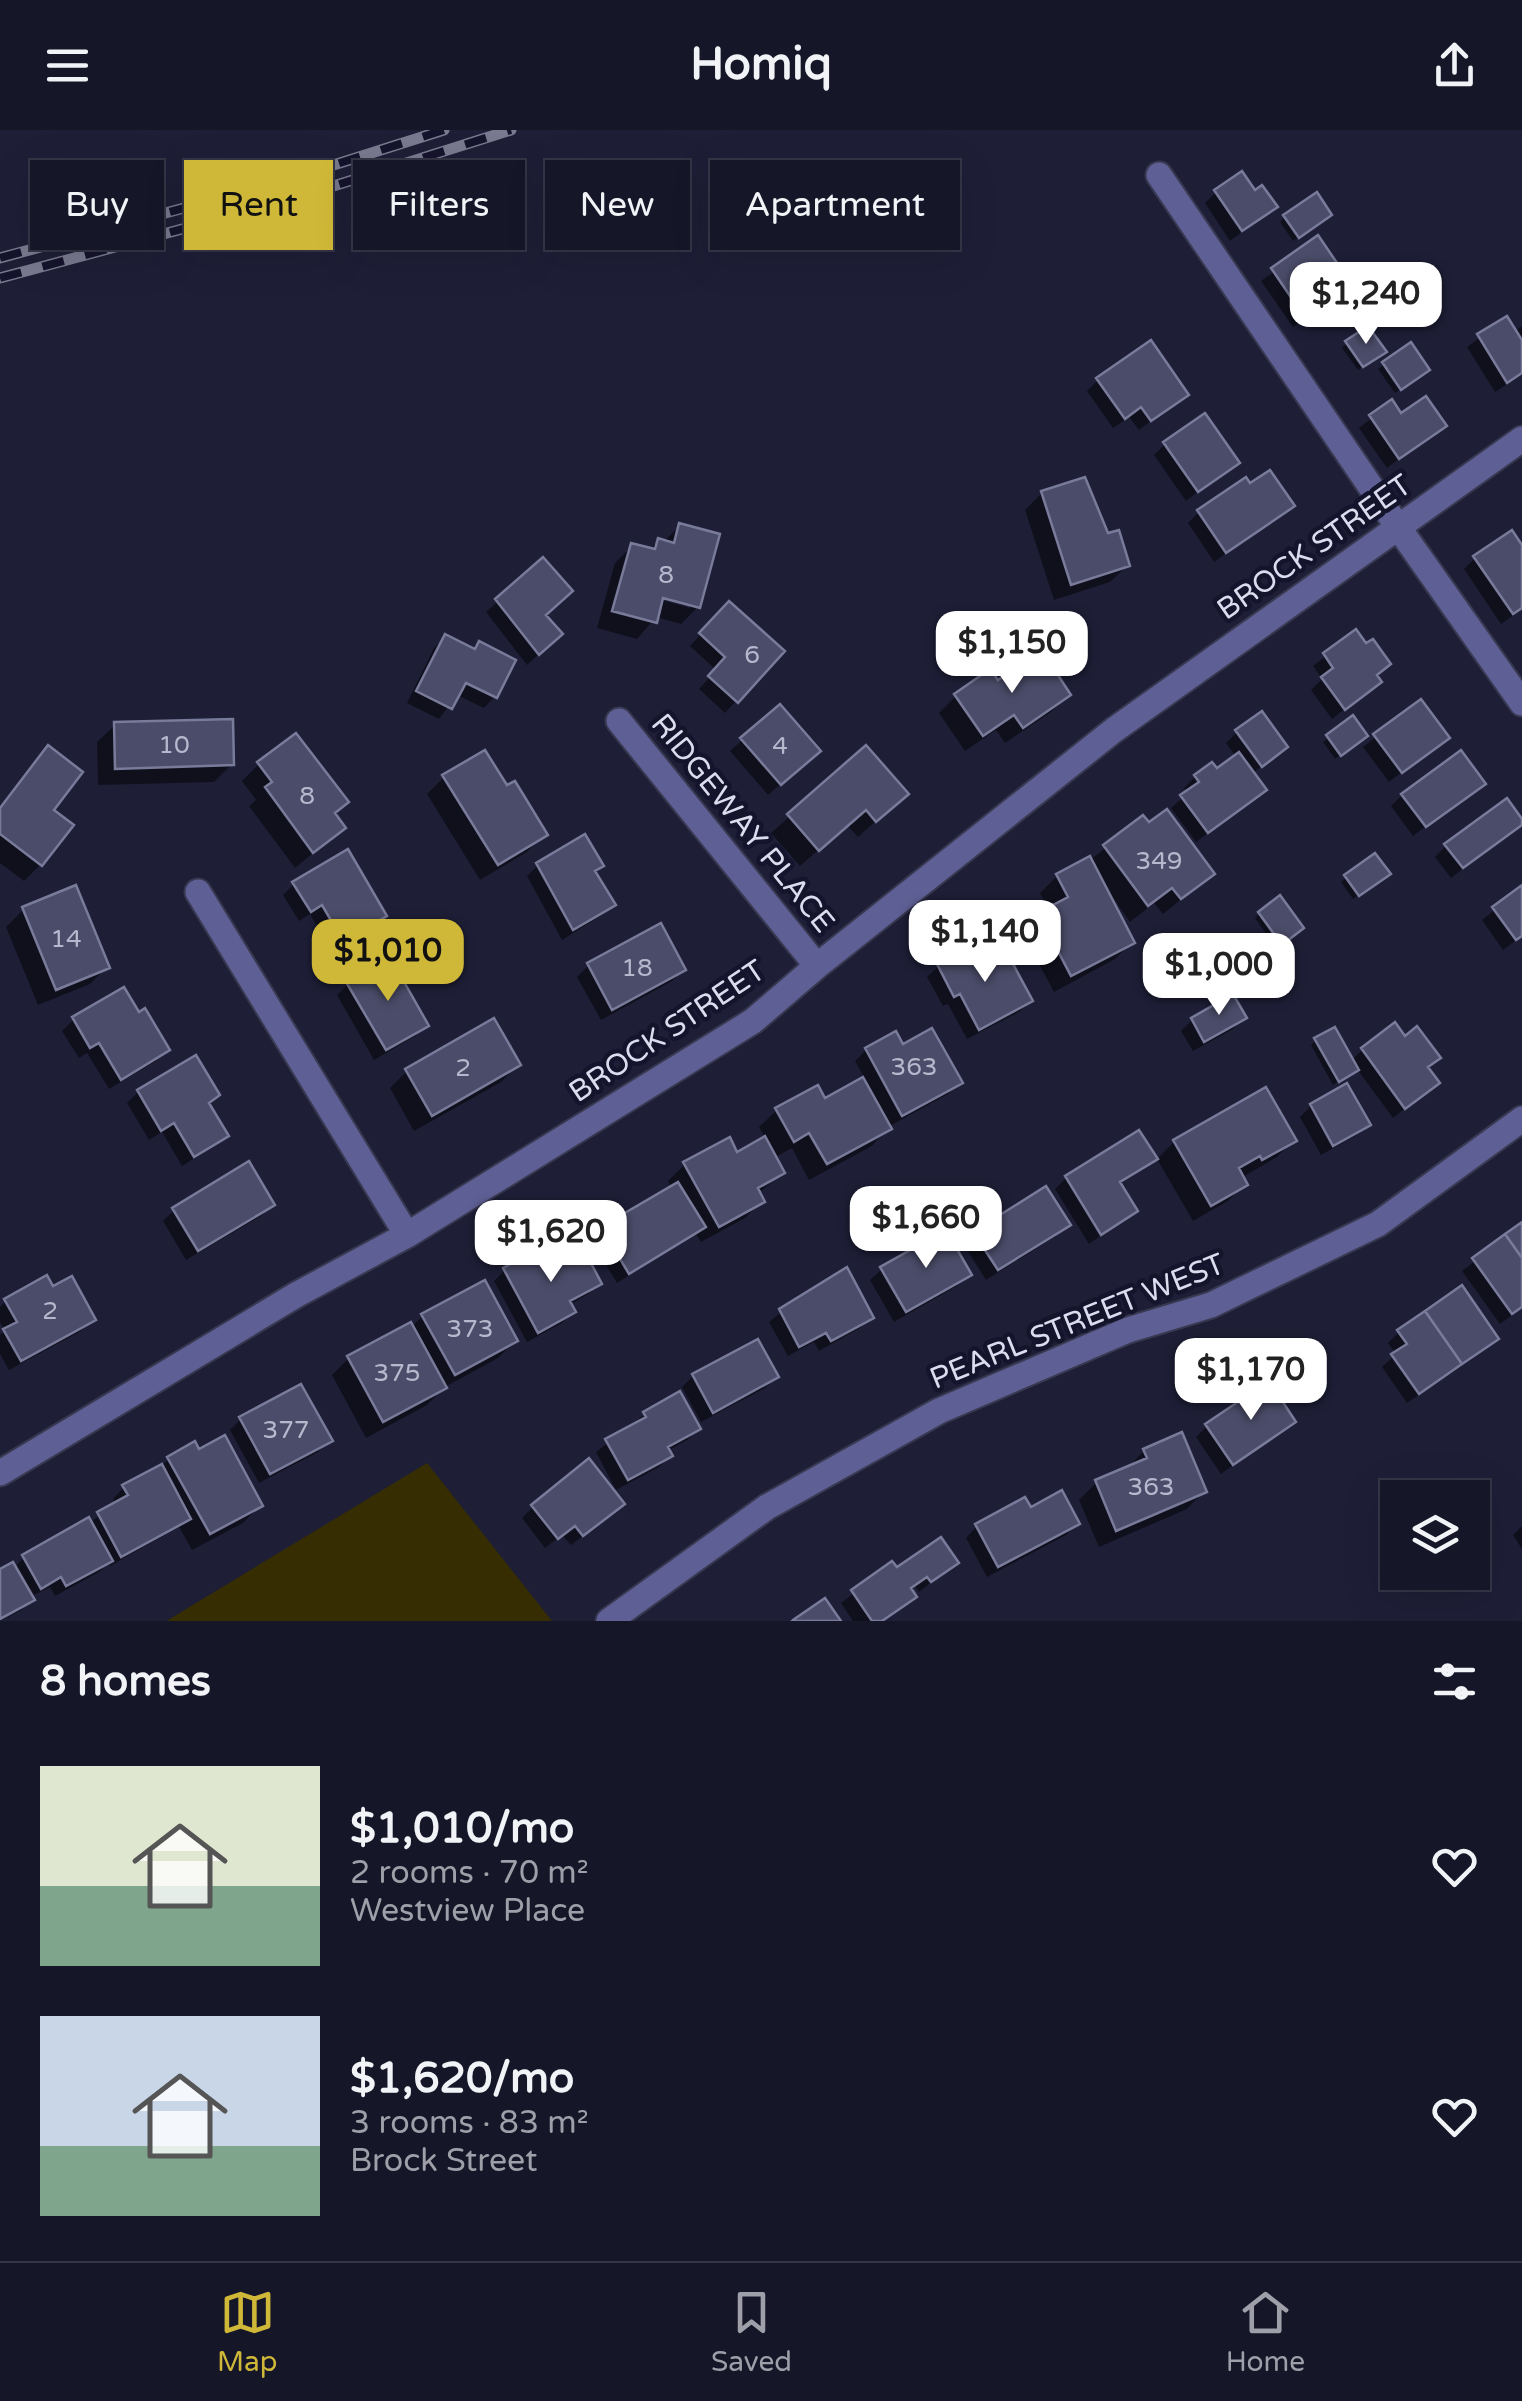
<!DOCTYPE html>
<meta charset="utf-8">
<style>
:root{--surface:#161629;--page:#1f1f31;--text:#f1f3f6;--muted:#9e9fa8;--line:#353546;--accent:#cfb837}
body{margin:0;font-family:"Varela Round",sans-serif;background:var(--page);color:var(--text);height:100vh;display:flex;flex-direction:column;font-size:38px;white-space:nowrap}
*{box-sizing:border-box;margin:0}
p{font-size:32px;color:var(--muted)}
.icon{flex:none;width:55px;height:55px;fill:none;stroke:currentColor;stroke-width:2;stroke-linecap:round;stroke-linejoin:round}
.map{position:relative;height:1491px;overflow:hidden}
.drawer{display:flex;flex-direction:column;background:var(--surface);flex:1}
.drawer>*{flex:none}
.banner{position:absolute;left:30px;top:30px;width:1000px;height:90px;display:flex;gap:20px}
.fabs{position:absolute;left:1380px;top:1350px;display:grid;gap:20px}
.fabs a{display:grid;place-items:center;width:110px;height:110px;border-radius:0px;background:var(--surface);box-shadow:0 10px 40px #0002,0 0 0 2px var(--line);font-size:50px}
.price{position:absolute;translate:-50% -85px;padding:0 22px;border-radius:20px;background:#fff;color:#222;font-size:32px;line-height:65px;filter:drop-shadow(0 2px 5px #0008)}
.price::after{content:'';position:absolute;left:50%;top:60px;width:30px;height:22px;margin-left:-15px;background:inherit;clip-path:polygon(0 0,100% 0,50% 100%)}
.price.active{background:var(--accent);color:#111}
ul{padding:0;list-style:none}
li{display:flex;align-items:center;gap:30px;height:250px;padding:0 40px}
li span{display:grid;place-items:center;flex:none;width:280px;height:200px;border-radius:0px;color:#555}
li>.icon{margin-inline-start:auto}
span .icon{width:120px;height:120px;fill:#fffc;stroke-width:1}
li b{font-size:42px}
h2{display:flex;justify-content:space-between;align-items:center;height:120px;padding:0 40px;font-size:42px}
.chip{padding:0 35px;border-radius:0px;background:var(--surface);box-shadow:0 10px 40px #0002,0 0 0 2px var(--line);font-size:35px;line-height:90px}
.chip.active{background:var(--accent);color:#111}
header{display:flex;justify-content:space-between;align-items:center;height:130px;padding:0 40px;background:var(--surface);font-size:45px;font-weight:700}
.tab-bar{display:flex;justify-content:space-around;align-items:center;height:140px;border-top:2px solid var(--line);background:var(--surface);font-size:28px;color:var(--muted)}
.tab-bar a{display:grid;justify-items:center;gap:5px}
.tab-bar .active{color:var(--accent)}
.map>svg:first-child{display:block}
.green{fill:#362e02}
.shadow{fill:#0007;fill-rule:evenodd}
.building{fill:#4b4c69;stroke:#797b9a;stroke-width:2.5}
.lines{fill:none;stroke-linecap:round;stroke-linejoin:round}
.minor-casing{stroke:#383951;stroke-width:29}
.minor{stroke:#5e5f94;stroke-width:25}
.rail-casing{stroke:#797a8f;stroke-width:11}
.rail{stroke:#15142d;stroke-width:8;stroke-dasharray:22;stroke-linecap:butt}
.labels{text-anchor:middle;stroke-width:9;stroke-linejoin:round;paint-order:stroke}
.number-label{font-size:25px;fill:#b7b8cd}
.street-label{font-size:30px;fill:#dbdcee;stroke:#15142d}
</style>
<header><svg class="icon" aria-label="menu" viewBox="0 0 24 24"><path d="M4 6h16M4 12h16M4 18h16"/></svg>Homiq<svg class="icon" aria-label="share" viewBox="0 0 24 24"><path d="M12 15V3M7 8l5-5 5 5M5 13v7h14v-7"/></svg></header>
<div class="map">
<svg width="1522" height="1491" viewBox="0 0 1522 1491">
<rect width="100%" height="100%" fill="#1e1e37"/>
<path class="green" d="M427,1333L552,1491H168V1490Z"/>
<path class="shadow" d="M1216,62L1255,64L1275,77L1230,111L1205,73Z
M1285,87L1324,89L1293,111L1280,92Z
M1318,109L1349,154L1293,197L1261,151Z
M1506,189L1514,202L1522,196V245L1495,262L1467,217Z
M1347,213L1379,226L1358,240L1342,218Z
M1410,215L1422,245L1395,263L1378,239Z
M1098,250L1186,265L1139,300L1129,287L1113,298L1087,261Z
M1391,273L1401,286L1444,295L1387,338L1359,298Z
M1165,314L1236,333L1186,371L1154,325Z
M1042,363L1106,406L1128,435L1110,452L1054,470L1025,380Z
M1291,376L1214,432L1188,393L1199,382Z
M680,396L698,477L681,494L656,487L637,509L597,498L615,433L632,416L649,420L658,411L663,412ZM652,463L690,473V478L651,467Z
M1522,419V479L1501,494L1464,439L1475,428Z
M543,431V485L549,515L527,535L486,482Z
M729,474L782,521L725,583L699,559L716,540L690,516Z
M1355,503L1379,552L1332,589L1311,560L1322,549L1313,536Z
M445,507L473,521L480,514L495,566L484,578L457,565L439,589L407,573L434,518Z
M1044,544L1068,565L1051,582L1005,613L996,600L965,621L939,583L956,566L997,553Z
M1420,572L1447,608L1389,652L1363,617Z
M780,577L806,632L768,665L730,621Z
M1352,589L1360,610L1335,629L1323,612Z
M115,595L232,634L214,652L98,655L97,612Z
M1237,602L1285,617L1252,644L1264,660L1196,712L1171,678L1188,663L1184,658L1195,647L1216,642L1236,627L1226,613Z
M48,618L50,680L41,734L24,751L0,733V676Z
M866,619L888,680L858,707L847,695L800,736L771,703Z
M259,634L333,684L343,698L295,738L249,676L256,670L242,651Z
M444,647L506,659L544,704L527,722L480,750L427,664Z
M1482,653L1413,706L1391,676L1402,665Z
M1143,688L1212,744L1163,784L1154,773L1130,792L1113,768L1110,770L1132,812L1115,829L1054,862L1022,802L1049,780L1040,763L1057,746L1089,731Z
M1522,693L1451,748L1435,727L1446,716Z
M1375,726L1383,748L1353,769L1341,752Z
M538,735H601L594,743L613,774L602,785L562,810L527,746Z
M294,754L384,786L373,797L331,821L310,784L299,791L283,765Z
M1522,758V806L1503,820L1482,790Z
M75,759L107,837L90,854L38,875L6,797L23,780Z
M1259,784L1296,803L1276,818L1255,788Z
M660,797L683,840L672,851L601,890L577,847L588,836Z
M939,836L1030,871L1019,882L967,909L948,874L943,876L927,847Z
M348,854L426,895L415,906L374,930L337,865Z
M1244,888L1233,899L1193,921L1181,901L1192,890Z
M74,889L167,920L156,931L109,959L87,923L79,928L62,901Z
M1404,909L1437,928L1426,939L1437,953L1393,988L1357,939L1333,955L1311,915L1316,910L1351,931L1362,920Z
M902,917L960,953L948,964L888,997L872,1016L809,1050L792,1018L774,1028L782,1043L758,1064L762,1071L745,1088L701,1112L696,1104L617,1153L592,1111L603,1100L672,1059L668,1051L685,1034L736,1025L766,1009L759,997L777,980L824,971L865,949L855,931L866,920Z
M518,935L501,952L414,1001L390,958L407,941Z
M138,962L217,965L207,975L226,1005L214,1016L182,1036L162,1002L149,1010L127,973Z
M1311,976L1368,994L1357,1005L1321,1025L1300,987Z
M1138,1003L1154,1028L1118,1055L1135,1081L1089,1114L1055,1059L1066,1048Z
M1294,1010L1277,1027L1241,1048L1245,1054L1228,1071L1193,1091L1157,1029L1174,1012Z
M272,1075L261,1086L186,1130L163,1091L174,1080Z
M1067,1094L1056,1106L986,1150L964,1115L975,1104Z
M1522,1096V1178L1500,1194L1462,1141Z
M550,1139L599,1153L588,1164L569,1175L573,1182L562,1193L527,1212L494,1151L505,1140Z
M882,1139L969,1145L957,1156L894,1192L870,1150Z
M846,1140L871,1187L860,1198L819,1221L814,1212L788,1226L769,1192L805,1163Z
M52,1160L92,1190L81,1201L9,1240L0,1224V1205L5,1201L0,1192V1177L6,1171Z
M423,1186L515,1211L498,1228L445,1257L427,1275L366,1308L332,1245L349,1228L411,1197Z
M1399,1202L1496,1209L1485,1220L1407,1273L1382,1237L1396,1224L1388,1213Z
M693,1246L776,1247L765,1258L701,1292L682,1257Z
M645,1284L698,1299L687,1310L667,1321L670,1326L659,1337L616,1360L596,1322Z
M241,1289L329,1310L318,1322L259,1353L230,1300Z
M1293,1291L1221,1344L1196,1307L1207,1296Z
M1144,1321L1204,1361L1187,1379L1099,1417L1079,1370L1096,1353L1127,1338Z
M169,1329L260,1375L243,1393L192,1420L179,1397L110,1436L108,1433L99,1442L55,1466L50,1457L30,1467L32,1470L20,1481L0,1491V1442L14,1438L24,1427L89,1393L116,1375L113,1369L124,1357L160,1338Z
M533,1377L610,1385L571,1415L562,1405L545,1418L522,1388Z
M1030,1380L1077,1394L1066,1405L987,1447L966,1408L977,1396Z
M1522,1396V1419L1513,1405Z
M956,1433L919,1462L915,1456L910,1460L914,1466L883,1491H853L841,1473L892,1434L896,1440Z"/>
<path class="building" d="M1242,41L1255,60L1262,55L1278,77L1242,101L1214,60Z
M1317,62L1332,85L1299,108L1283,85Z
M1318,105L1352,155L1305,188L1271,138Z
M1507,186L1522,210V243L1507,253L1477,204Z
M1368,196L1387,222L1363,237L1345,211Z
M1151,210L1189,265L1151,291L1141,277L1125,289L1096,248Z
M1411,212L1430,240L1401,260L1382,232Z
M1426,266L1447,296L1399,329L1369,285L1392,269L1401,283Z
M1205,283L1240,333L1198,362L1163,312Z
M1270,340L1295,376L1226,423L1197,380L1246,347L1250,353Z
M1085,347L1108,403L1119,400L1130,436L1071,455L1041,361Z
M679,393L720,404L700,478L663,468L657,493L612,481L631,413L655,419L658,408L674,413Z
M1512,400L1522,415V478L1513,484L1473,426Z
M543,427L573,461L546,485L563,504L539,525L495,469Z
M729,471L785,521L738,573L708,546L725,527L699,503Z
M1356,499L1366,513L1373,509L1391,534L1377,545L1382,552L1345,580L1321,547L1333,538L1323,523Z
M445,504L475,519L479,511L516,530L497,568L466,553L452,579L416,561Z
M1034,525L1045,541L1052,536L1071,565L1023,598L1014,585L983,606L954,564L990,539L998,550Z
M1421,569L1450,608L1402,643L1373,604Z
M780,574L821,621L781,655L740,608Z
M1262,581L1288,617L1262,637L1235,600Z
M1353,585L1368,606L1341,626L1326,605Z
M233,589L234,635L115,639L114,592Z
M296,603L349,672L335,683L346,698L313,723L265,657L272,652L257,632Z
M48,615L83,642L54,680L74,695L42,736L0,704V678Z
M866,615L909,664L876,692L866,680L819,721L787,684Z
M485,620L507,655L515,651L548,705L498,735L442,645Z
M1461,620L1486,654L1426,697L1401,664Z
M1239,622L1267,660L1208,703L1180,665L1199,652L1194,645L1212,632L1217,638Z
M1507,668L1522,689V695L1463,738L1444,714Z
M1167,679L1215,744L1181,769L1172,758L1148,776L1103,715L1143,685L1149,692Z
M585,704L604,736L595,741L616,775L573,800L536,733Z
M348,719L387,786L343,811L322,775L311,782L292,752Z
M1375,723L1391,744L1359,766L1344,745Z
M1090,726L1135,813L1071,846L1038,783L1068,767L1056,744Z
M76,755L110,838L56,860L22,777Z
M1522,755V806L1516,810L1492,777Z
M1280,765L1304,798L1282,815L1258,782Z
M661,793L686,840L612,880L587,833Z
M973,815L983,833L1006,821L1033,871L979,900L960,864L954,867L937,834Z
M390,827L429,896L386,920L346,852Z
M124,857L139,882L145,878L170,920L121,950L99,913L90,918L72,887Z
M1233,864L1247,888L1204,912L1191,888Z
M494,888L521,935L432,986L405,939Z
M1395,892L1405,906L1417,896L1441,928L1428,937L1440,953L1405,979L1361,918Z
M1335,897L1359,940L1339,952L1314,908Z
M932,898L963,953L902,986L865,918L896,901L903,914Z
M196,925L220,965L209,973L229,1006L194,1027L174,993L161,1001L137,960Z
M863,947L892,999L827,1034L809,1003L794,1012L775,978L818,955L825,968Z
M1347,953L1371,995L1333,1016L1310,974Z
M1266,957L1297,1011L1262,1030L1260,1026L1239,1038L1248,1055L1211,1076L1173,1010Z
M1139,1000L1158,1029L1120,1052L1138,1081L1101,1105L1065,1046Z
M765,1006L785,1043L758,1058L765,1072L719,1097L683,1032L730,1007L737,1022Z
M249,1031L275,1075L198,1121L172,1078Z
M678,1052L706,1097L629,1144L601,1097Z
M1046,1056L1071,1095L998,1140L973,1102Z
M1522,1092V1128L1505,1104Z
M946,1100L972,1145L906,1182L880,1137Z
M1505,1104L1522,1128V1177L1512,1184L1472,1128Z
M541,1118L551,1136L583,1118L602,1154L570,1171L576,1182L538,1203L503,1138Z
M847,1137L874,1188L831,1211L826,1203L799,1217L779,1179Z
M47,1145L53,1156L72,1146L96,1190L21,1231L3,1199L17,1192L4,1169Z
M485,1150L518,1211L455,1245L421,1184Z
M1462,1155L1499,1209L1462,1234L1425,1181Z
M1425,1181L1462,1234L1419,1264L1391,1224L1407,1214L1397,1200Z
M411,1192L447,1258L383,1292L347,1226Z
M758,1209L779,1247L713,1283L692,1244Z
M1269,1251L1296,1292L1233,1335L1205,1294Z
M301,1254L333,1311L270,1344L239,1287Z
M680,1261L701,1299L668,1317L673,1326L628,1350L605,1309L646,1287L643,1282Z
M1182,1302L1207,1362L1116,1401L1095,1350L1147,1328L1143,1319Z
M225,1305L263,1376L210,1404L167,1327L195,1311L199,1319Z
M589,1328L625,1374L583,1406L575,1396L558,1409L531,1375Z
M162,1334L191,1389L121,1427L97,1382L128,1365L122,1355Z
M1062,1360L1080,1394L998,1437L975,1394L1025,1367L1031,1377Z
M89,1387L113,1431L66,1456L61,1447L41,1459L22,1425Z
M941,1407L959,1433L931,1452L927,1447L911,1458L917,1467L882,1491H872L851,1460L892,1431L897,1437Z
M13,1432L35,1470L0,1489V1439Z
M825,1468L841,1491H792L793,1490Z"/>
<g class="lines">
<g class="minor-casing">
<path id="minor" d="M1159,45L1398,397L1522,573
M619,591L817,836
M198,762L407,1105
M0,1343L296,1165L407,1105L753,891L817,836L1114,600L1522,309
M609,1491L767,1377L939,1281L1128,1200L1211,1175L1378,1094L1522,989"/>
</g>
<use href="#minor" class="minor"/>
<g class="rail-casing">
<path id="rail" d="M0,128L283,51L444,0
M0,148L286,71L511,0"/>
</g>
<use href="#rail" class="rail"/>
</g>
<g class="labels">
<g class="number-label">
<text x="666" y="453">8</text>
<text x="752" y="533">6</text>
<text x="174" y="623">10</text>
<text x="780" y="624">4</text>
<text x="307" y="674">8</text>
<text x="1159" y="739">349</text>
<text x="66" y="817">14</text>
<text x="637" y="846">18</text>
<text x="914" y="945">363</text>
<text x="463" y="946">2</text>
<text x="50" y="1189">2</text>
<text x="470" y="1207">373</text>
<text x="397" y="1251">375</text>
<text x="286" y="1308">377</text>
<text x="1151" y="1365">363</text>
</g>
<g class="street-label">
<text transform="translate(1314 417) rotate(-35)" y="10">BROCK STREET</text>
<text transform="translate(743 693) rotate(51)" y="10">RIDGEWAY PLACE</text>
<text transform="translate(667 901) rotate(-34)" y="10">BROCK STREET</text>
<text transform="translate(1077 1191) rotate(-22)" y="10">PEARL STREET WEST</text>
</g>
</g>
</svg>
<div class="fabs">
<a><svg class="icon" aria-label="layers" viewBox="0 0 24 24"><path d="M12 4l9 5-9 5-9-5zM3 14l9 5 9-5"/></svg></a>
</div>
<b class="price" style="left:1366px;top:217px">$1,240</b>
<b class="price" style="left:1012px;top:566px">$1,150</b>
<b class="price" style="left:985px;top:855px">$1,140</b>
<b class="price active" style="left:388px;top:874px">$1,010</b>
<b class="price" style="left:1219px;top:888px">$1,000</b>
<b class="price" style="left:926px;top:1141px">$1,660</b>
<b class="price" style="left:551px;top:1155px">$1,620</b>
<b class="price" style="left:1251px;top:1293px">$1,170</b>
<div class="banner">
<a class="chip">Buy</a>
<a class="chip active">Rent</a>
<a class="chip">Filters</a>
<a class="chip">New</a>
<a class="chip">Apartment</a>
</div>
</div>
<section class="drawer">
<h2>8 homes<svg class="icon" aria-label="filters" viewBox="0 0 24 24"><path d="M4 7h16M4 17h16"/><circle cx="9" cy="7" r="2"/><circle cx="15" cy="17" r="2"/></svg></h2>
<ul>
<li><span style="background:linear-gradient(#dfe7d0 60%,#7fa58c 0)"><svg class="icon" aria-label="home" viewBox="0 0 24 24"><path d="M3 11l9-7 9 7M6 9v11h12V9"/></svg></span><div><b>$1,010/mo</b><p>2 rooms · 70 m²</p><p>Westview Place</p></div><svg class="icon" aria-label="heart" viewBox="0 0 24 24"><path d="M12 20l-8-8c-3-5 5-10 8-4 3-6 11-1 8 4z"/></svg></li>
<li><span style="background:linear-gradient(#c9d6e8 65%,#7fa58c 0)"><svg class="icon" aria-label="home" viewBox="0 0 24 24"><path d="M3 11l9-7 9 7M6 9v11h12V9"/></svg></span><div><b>$1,620/mo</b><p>3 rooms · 83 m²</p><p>Brock Street</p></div><svg class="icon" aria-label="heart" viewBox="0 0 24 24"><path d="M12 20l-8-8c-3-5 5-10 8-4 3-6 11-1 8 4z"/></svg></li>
</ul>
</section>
<nav class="tab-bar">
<a class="active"><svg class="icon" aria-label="map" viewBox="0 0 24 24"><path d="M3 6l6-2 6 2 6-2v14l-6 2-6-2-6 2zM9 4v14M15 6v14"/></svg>Map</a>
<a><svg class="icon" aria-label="saved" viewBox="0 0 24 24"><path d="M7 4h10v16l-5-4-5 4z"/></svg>Saved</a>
<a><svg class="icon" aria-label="home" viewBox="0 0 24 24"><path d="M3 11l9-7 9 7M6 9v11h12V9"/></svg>Home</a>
</nav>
